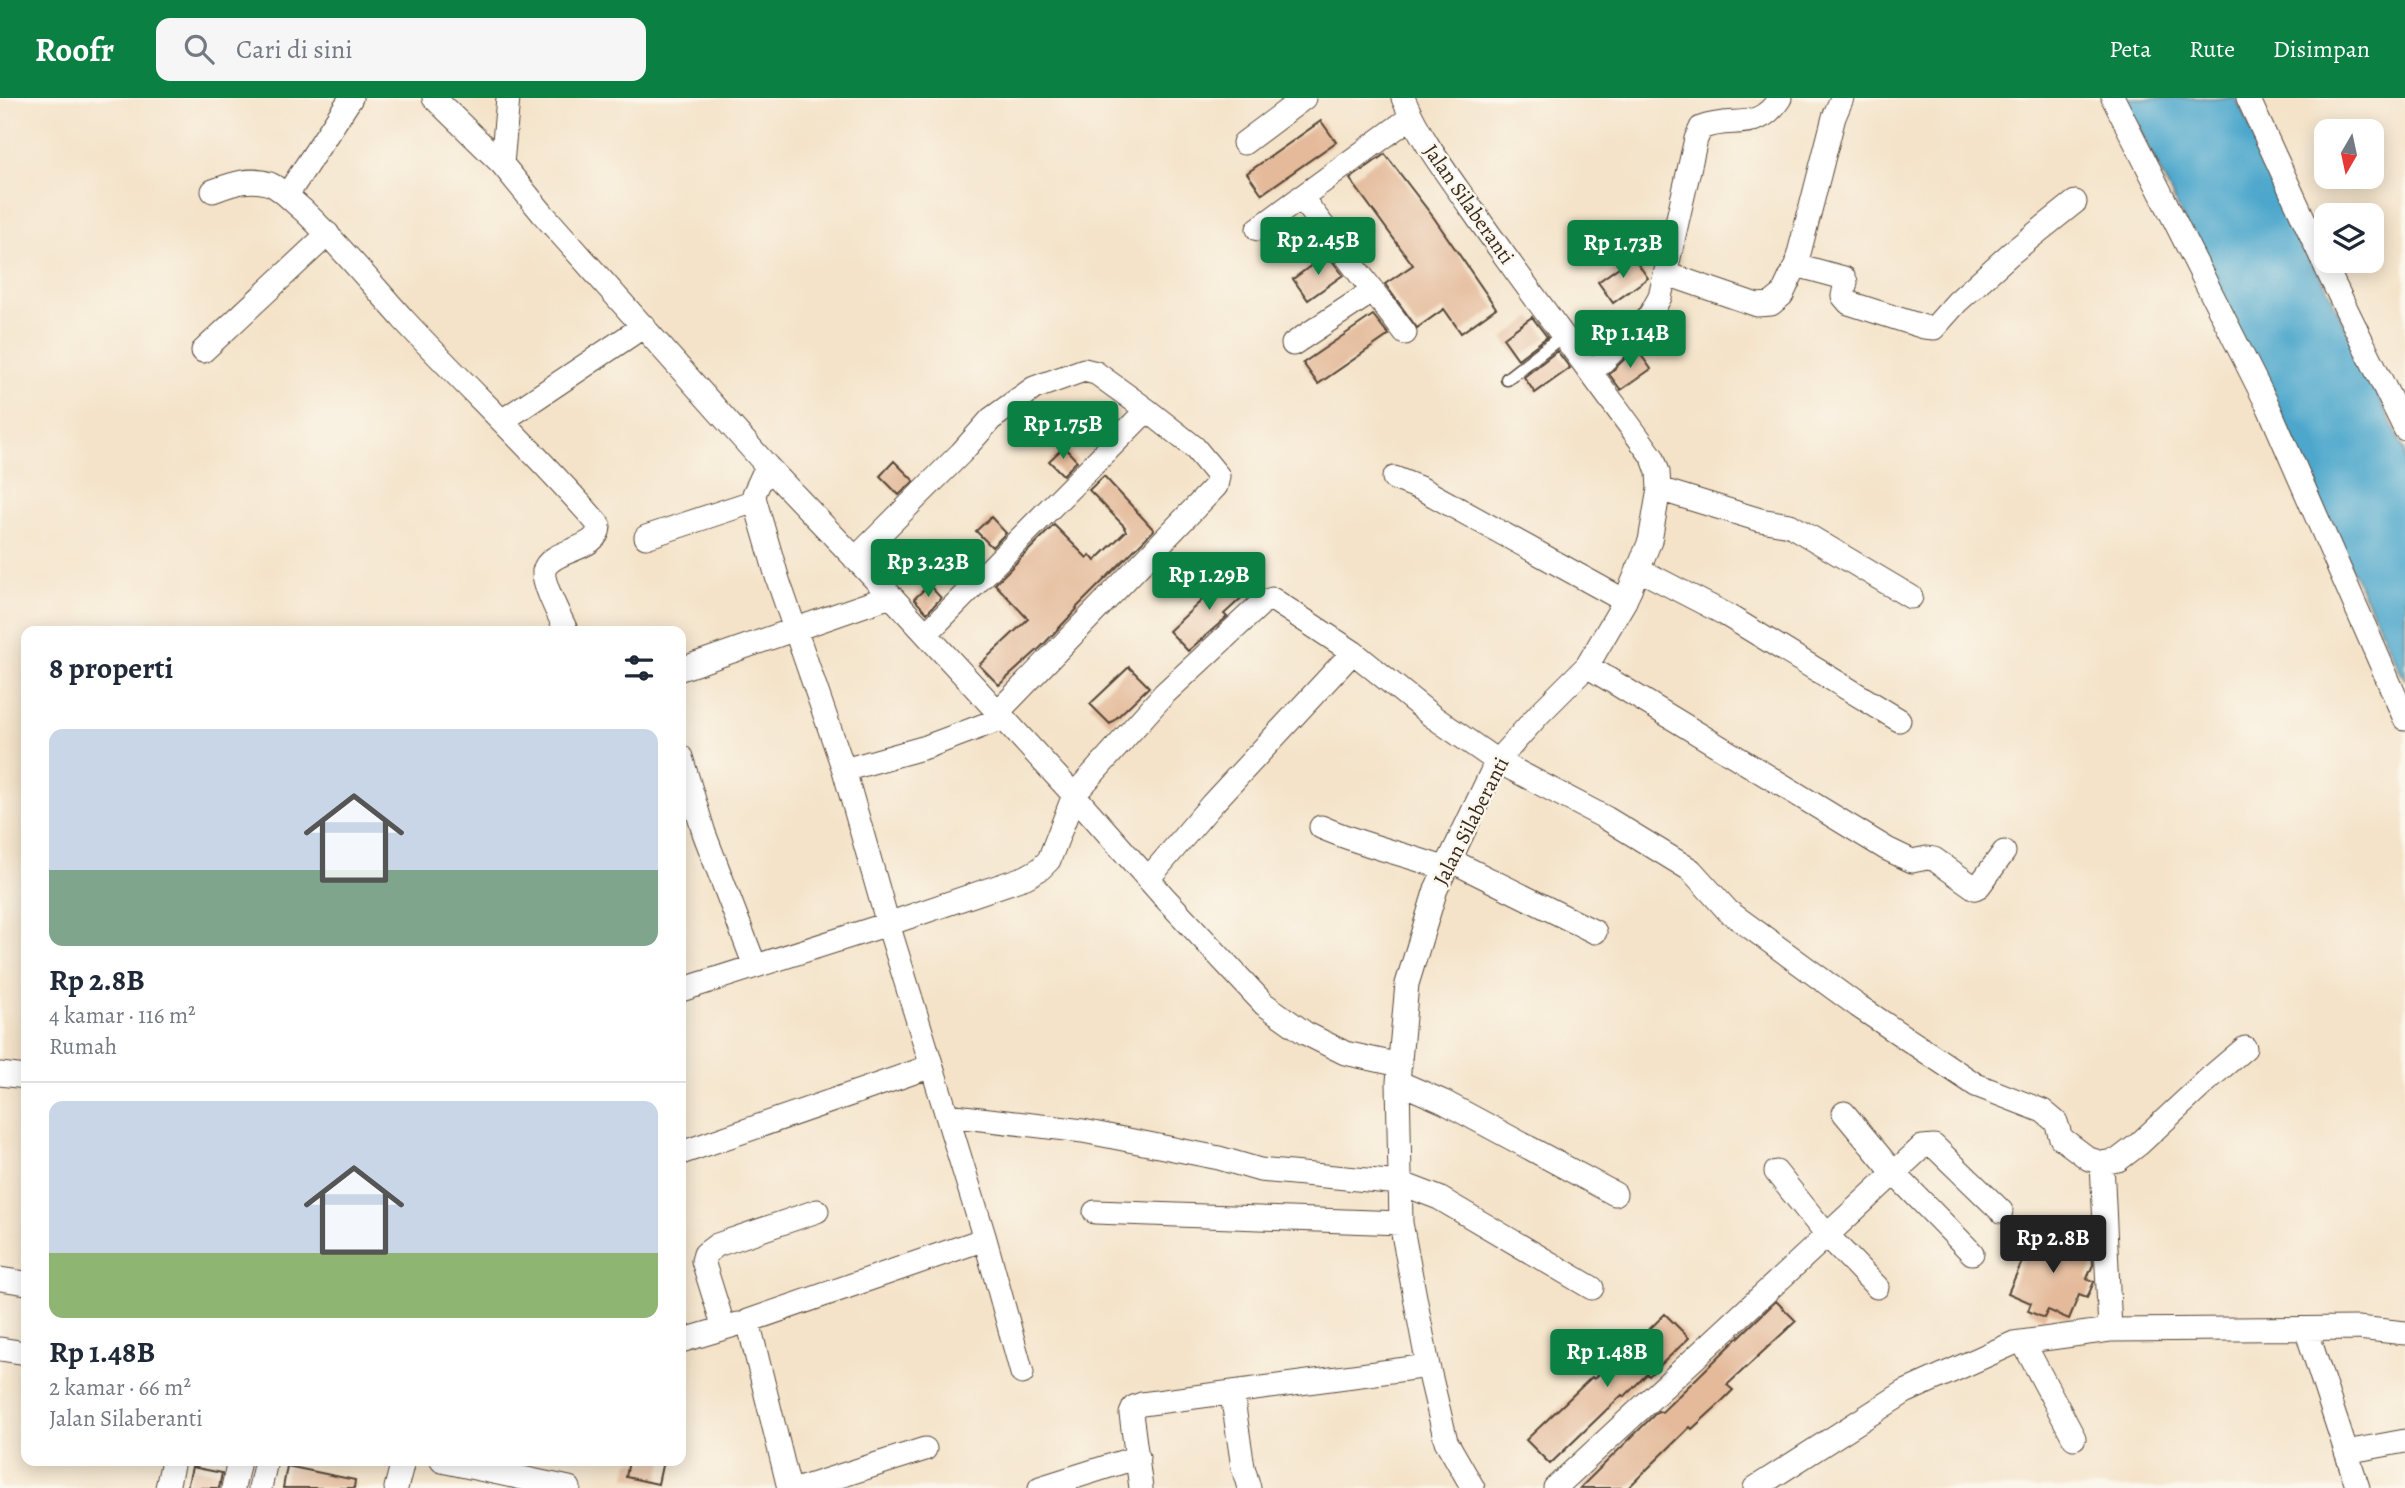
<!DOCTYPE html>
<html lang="id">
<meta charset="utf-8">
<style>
:root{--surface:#fff;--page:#f6f6f7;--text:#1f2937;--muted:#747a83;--line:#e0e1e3;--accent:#0b8043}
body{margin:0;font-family:Alegreya,serif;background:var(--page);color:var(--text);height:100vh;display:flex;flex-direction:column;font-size:26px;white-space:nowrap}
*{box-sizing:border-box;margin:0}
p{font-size:23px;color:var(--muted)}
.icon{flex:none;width:38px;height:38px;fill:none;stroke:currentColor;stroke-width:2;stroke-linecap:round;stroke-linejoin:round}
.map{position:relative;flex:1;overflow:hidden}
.drawer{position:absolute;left:21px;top:528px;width:665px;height:840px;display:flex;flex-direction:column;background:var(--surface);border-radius:14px;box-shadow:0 4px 18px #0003}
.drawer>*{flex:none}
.needle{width:46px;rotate:189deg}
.tools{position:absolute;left:2314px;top:21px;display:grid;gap:14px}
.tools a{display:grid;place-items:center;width:70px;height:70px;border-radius:14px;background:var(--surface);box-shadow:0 4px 18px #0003;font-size:35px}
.price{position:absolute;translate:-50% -60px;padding:0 16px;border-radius:7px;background:var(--accent);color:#fff;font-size:23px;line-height:46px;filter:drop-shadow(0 2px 4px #0008)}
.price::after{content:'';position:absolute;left:50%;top:42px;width:21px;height:16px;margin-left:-10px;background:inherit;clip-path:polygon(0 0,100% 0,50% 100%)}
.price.selected{background:#222;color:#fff}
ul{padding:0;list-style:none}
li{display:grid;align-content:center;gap:14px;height:371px;padding:0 28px}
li+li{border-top:2px solid var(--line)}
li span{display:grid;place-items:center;height:217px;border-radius:14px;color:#555}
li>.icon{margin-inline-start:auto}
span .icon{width:126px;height:126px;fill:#fffc;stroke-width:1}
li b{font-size:30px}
h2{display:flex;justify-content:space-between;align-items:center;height:84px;padding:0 28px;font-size:30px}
header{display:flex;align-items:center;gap:42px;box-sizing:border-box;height:98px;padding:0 35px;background:var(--accent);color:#fff}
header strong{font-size:33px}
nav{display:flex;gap:38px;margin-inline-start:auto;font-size:24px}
.search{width:490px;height:63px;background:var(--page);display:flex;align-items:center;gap:18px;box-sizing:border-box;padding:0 24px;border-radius:14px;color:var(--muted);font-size:26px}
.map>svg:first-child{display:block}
.water{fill:#4ea7cc;stroke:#446875;stroke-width:2}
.building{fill:#e4ba9a}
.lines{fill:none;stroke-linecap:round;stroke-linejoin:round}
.lane-casing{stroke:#574638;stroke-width:15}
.street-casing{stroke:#574638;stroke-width:25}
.lane{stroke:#fff;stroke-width:12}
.street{stroke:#fff;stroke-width:23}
.labels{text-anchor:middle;stroke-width:5;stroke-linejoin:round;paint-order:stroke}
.street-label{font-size:21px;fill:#3b2a1e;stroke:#fbf7ec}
</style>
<header>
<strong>Roofr</strong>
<div class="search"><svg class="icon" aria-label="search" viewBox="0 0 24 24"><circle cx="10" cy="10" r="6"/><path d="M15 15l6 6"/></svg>Cari di sini</div>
<nav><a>Peta</a><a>Rute</a><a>Disimpan</a></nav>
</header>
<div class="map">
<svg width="2405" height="1390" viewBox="0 0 2405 1390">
<rect width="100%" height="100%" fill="#fbf7ec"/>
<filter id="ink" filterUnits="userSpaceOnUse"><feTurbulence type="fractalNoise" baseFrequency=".0143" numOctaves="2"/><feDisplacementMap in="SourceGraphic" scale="14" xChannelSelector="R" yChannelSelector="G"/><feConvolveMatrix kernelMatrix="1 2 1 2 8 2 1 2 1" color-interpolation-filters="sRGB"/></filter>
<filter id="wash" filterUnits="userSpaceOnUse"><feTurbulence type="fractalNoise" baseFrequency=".00686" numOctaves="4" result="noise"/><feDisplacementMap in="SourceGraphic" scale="28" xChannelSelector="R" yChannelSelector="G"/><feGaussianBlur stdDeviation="1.57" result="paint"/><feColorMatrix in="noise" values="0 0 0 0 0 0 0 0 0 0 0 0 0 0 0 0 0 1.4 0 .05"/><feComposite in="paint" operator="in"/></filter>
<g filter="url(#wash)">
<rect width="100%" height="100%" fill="#f4e3c9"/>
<path class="water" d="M2125,0H2236L2405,353V582Z"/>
<g id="blocks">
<path class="building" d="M1321,23L1336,44L1262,96L1247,75Z
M1385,56L1434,120L1496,210L1461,235L1444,211L1417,230L1385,186L1413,167L1350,81Z
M1327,156L1343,177L1308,202L1293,181Z
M1633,159L1648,180L1613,205L1598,184Z
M1373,217L1389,237L1318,286L1303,265Z
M1532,219L1547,239L1518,261L1503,240Z
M1636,250L1651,271L1621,292L1609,276Z
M1557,253L1570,270L1535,295L1524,279Z
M1064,349L1077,363L1063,377L1049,363Z
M894,363L914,383L899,397L880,378Z
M1104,378L1154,432L1076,510L1077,511L1041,549L999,587L979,567L1028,521L995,486L1054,427L1087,460L1090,457L1095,463L1126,433L1124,430L1125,429L1089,392Z
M991,419L1006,435L992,449L976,433Z
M1229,473L1249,493L1224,516L1227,519L1188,553L1169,533L1216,489L1214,487Z
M929,487L941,500L927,515L914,501Z
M1129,569L1149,589L1110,626L1090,606Z
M2037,1130L2092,1154L2093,1167L2087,1180L2094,1184L2087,1200L2079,1197L2069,1221L2048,1212L2044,1220L2028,1213L2031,1205L2008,1195Z
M1776,1203L1796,1223L1727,1287L1733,1292L1717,1308L1692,1331L1690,1329L1628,1390H1580L1658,1313L1662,1314Z
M1665,1216L1689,1240L1649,1278L1647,1276L1624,1299L1622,1297L1550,1366L1526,1342L1592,1279L1594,1281L1616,1259L1618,1262Z
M629,1363H663L658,1386L626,1379Z
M287,1368L355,1382L354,1390H283Z
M192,1369L222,1375L219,1390H187Z"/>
</g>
</g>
<g filter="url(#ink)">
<use href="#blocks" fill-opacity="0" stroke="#574638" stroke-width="2"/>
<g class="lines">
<g class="lane-casing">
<path id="lane" d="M1507,281L1563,237"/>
</g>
<g class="street-casing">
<path id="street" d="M434,0L502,66
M508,0L502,66L543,116L767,368L891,498
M1403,0C1420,41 1448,77 1473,113C1531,197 1594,277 1653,360L1658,374L1659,391L1650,443L1625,503L1587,568L1540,615L1497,663L1436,791L1407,886L1398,984L1401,1125L1428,1268L1446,1343L1473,1390
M2113,0L2269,310L2405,621
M2248,0L2330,178L2405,331
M1244,45L1304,0
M213,93C232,86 249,79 270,86C282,91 293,104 303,112C339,146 371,185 404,222C468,291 537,355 599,427C600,454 549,450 544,473C542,485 561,521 567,534
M287,97L351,0
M1301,99L1405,235
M1258,131L1411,19
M1796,167L1844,180L1846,184L1843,198L1849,205L1924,229L1934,230L1957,204L2010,156L2075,104
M1667,176L1757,207L1771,206L1782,197L1796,167L1834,19L1842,0
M1293,246L1373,193
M203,253L328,136
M1591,275L1650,217L1660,199L1696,41L1701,30C1734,17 1757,36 1780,0
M502,323L644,228
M767,368L754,396L755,403L778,482L844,672L888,826L985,1141L748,1223L789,1390
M1394,380L1422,391L1625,503
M1659,391L1760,422L1790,427L1911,499
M646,439L755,403
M855,461L961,355L991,321L1034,290L1084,272L1096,275L1147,312L926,536
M1638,471L1725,516L1899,622
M1587,568L1887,751L1912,763L1927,760L1934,761L1975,790L1979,788L2004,754
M681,571L891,498L1074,697L1164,799L1264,906L1305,935L1345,955L1400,967
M998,614L1216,388L1218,378L1194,349L1147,312
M681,659L704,735L755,868
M844,672L926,649L1003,620
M1321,729C1361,747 1405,756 1446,771
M1450,762L1595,834
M1148,781L1212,706L1353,554
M681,892L888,826L1026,779L1040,771L1049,762L1074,697L1164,596L1263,504L1272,501L1353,554L1432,618L1497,663L1606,720L1691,772L1728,813L1858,908L1976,987L2043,1013L2056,1024L2061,1040L2089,1061L2102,1065L2118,1062L2139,1046L2212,978L2245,950
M0,976L26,979
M1398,984L1444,1004L1615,1096
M1844,1015L1893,1074L1972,1155
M947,1017L1083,1033L1219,1060L1260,1072L1400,1085L1439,1100L1592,1190
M681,1055L932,968
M2102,1065L2110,1232
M1776,1074L1826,1136L1877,1189
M1095,1114L1401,1125
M985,1141L1022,1275
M0,1181L26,1185
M724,1230L703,1163L705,1156L717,1147L817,1113
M2306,1231L2358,1390
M681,1243L738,1226
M2023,1244L2074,1340
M0,1251L26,1255
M1232,1296L1243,1369L1249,1390
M2346,1354L2405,1343
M442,1363L569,1390
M167,1390L173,1363
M233,1390L239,1363
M260,1390L266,1363
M396,1390L403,1363
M802,1390L925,1351
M1040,1390L1138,1359
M1141,1390L1131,1316L1134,1309L1142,1306L1428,1268
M1555,1390L1922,1049L1934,1048L2001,1113
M1755,1390L1905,1294L2014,1245L2110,1232L2358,1230L2405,1235"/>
</g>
<use href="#lane" class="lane"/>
<use href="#street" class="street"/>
</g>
</g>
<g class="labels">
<g class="street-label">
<text transform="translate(1469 106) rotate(55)" y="7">Jalan Silaberanti</text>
<text transform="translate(1471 723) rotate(-63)" y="7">Jalan Silaberanti</text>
</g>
</g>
</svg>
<div class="tools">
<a><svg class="needle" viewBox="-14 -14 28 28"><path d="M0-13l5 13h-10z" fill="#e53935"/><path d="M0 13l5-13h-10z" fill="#747a83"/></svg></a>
<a><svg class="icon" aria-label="layers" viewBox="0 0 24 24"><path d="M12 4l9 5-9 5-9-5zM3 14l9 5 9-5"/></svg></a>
</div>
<b class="price" style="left:1318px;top:179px">Rp 2.45B</b>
<b class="price" style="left:1623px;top:182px">Rp 1.73B</b>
<b class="price" style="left:1630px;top:272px">Rp 1.14B</b>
<b class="price" style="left:1063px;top:363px">Rp 1.75B</b>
<b class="price" style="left:928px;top:501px">Rp 3.23B</b>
<b class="price" style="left:1209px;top:514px">Rp 1.29B</b>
<b class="price selected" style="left:2053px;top:1177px">Rp 2.8B</b>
<b class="price" style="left:1607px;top:1291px">Rp 1.48B</b>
<section class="drawer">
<h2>8 properti<svg class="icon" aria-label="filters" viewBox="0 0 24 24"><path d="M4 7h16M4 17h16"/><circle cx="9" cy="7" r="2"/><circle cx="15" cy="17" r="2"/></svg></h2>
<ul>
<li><span style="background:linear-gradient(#c9d6e8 65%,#7fa58c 0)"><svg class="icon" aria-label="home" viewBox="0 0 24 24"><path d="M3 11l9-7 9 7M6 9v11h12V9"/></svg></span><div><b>Rp 2.8B</b><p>4 kamar · 116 m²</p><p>Rumah</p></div></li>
<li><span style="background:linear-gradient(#c9d6e8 70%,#8fb573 0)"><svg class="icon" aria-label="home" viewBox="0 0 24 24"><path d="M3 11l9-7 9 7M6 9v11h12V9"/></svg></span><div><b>Rp 1.48B</b><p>2 kamar · 66 m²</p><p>Jalan Silaberanti</p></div></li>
</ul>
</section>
</div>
